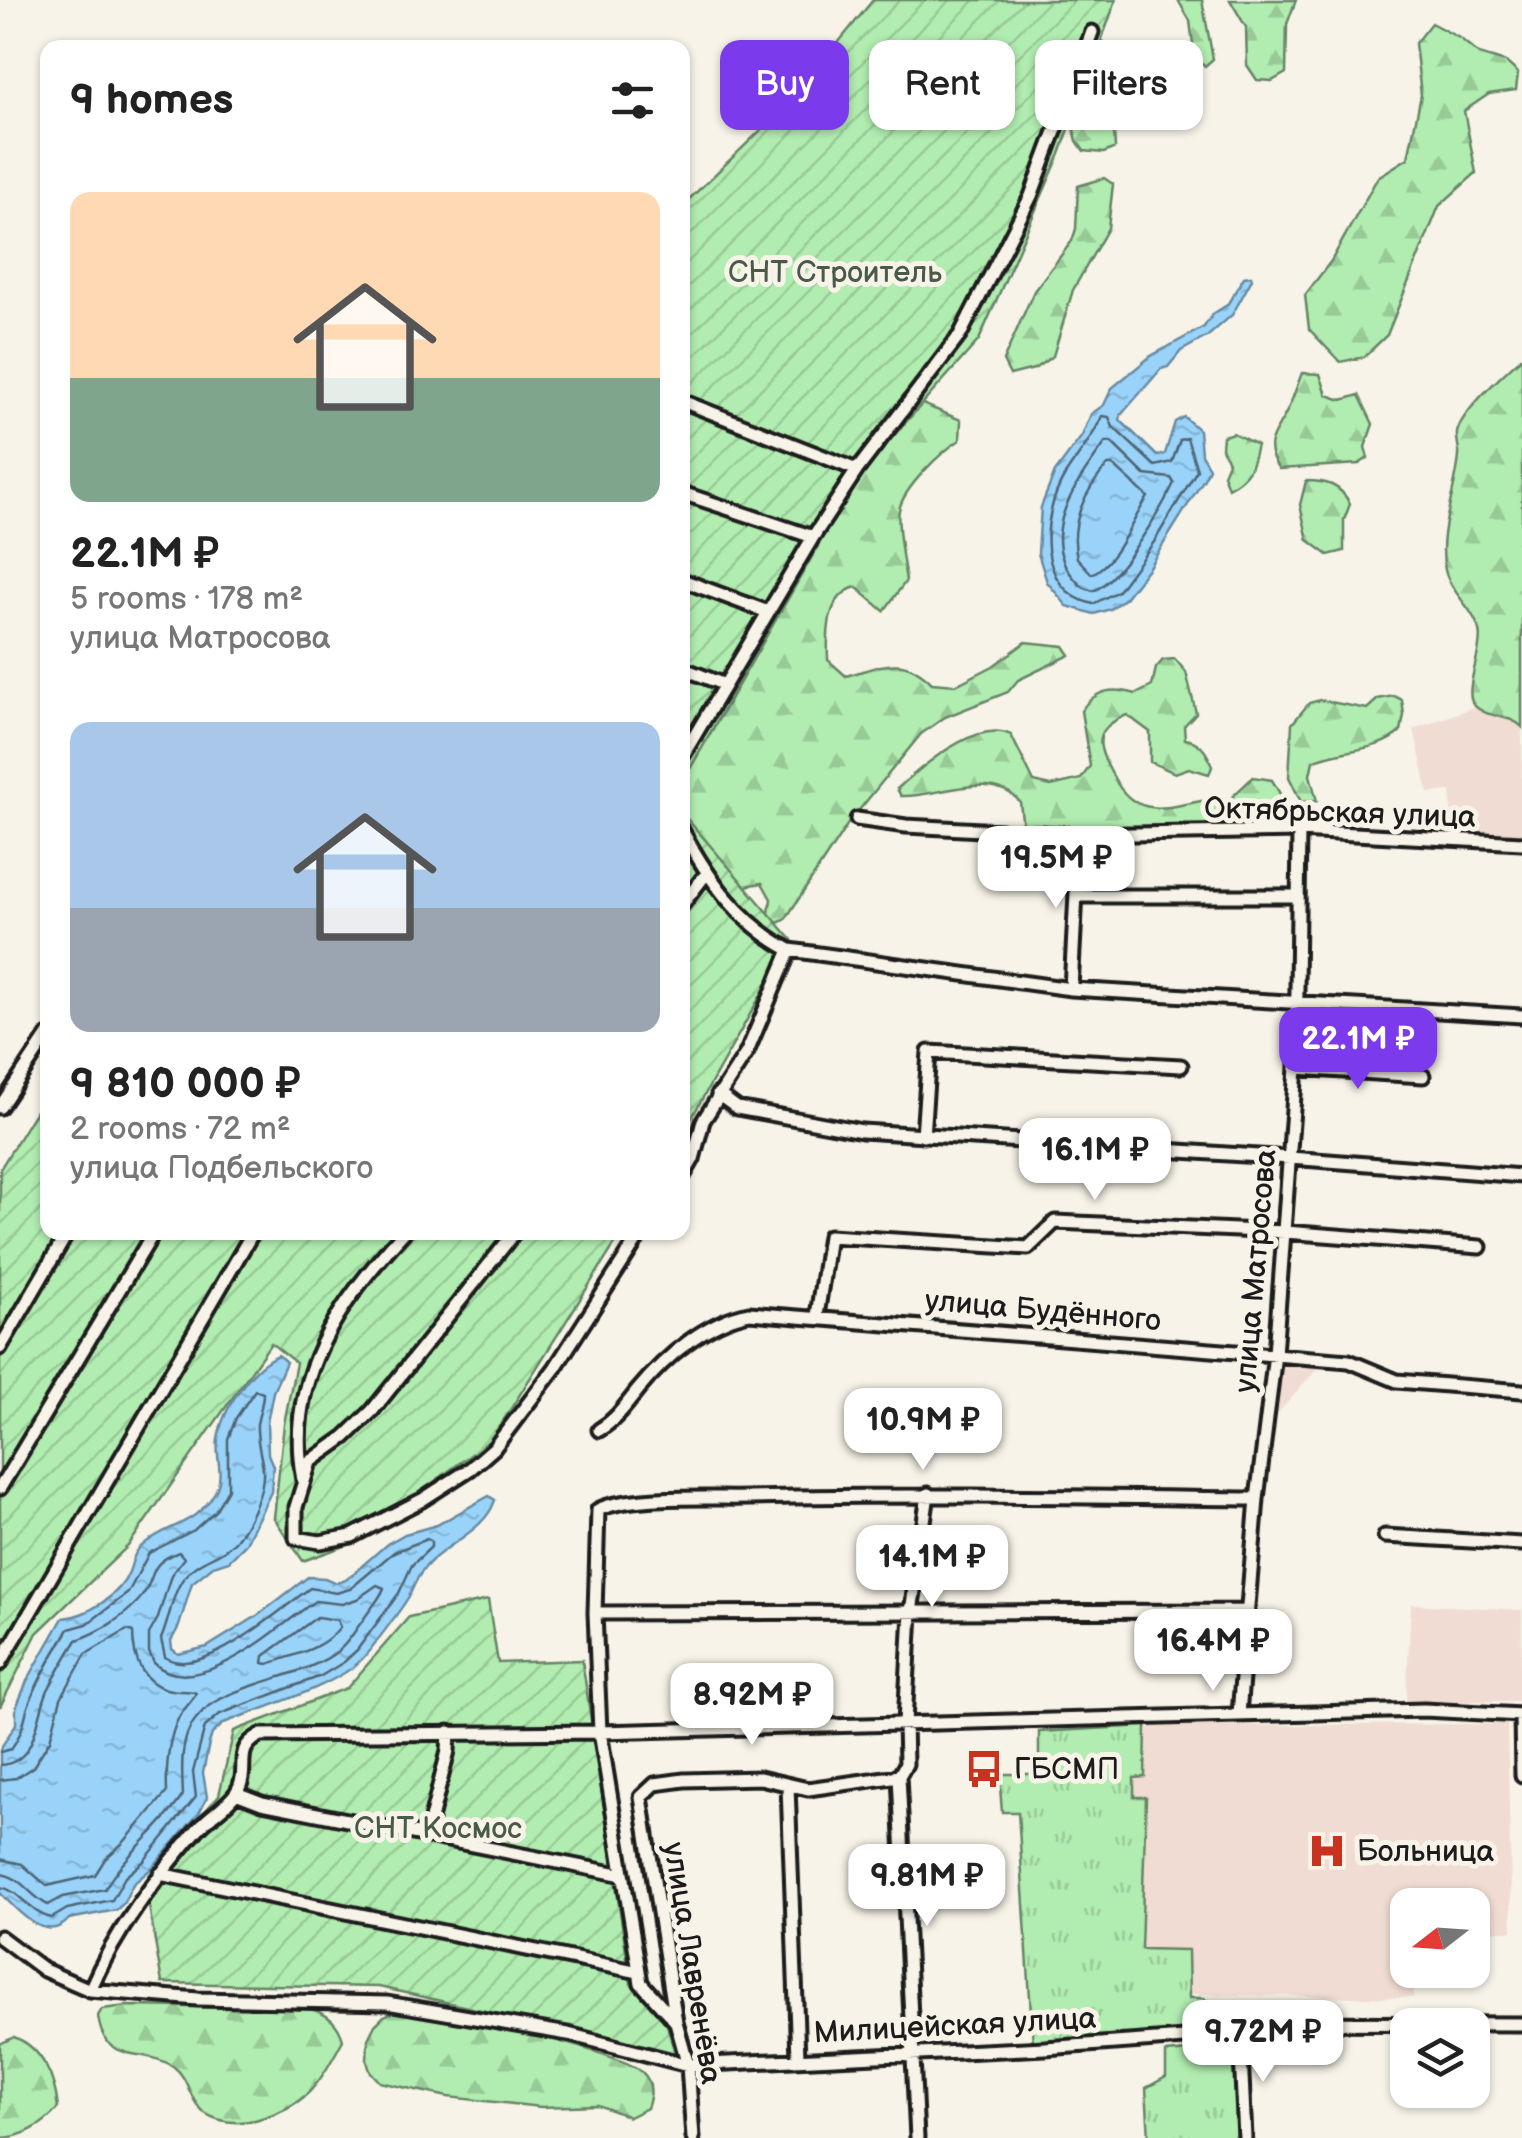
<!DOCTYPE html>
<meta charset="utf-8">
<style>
:root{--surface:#fff;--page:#f6f6f6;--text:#222;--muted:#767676;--accent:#7c3aed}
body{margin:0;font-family:"Balsamiq Sans",sans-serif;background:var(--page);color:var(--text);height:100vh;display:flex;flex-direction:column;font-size:38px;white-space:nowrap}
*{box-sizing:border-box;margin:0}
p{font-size:32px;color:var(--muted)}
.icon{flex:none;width:55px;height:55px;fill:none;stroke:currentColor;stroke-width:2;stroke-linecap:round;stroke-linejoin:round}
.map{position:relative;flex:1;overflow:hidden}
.sheet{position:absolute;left:40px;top:40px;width:650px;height:1200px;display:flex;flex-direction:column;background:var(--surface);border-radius:20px;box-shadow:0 2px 8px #0004}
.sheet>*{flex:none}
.guide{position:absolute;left:720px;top:40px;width:650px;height:90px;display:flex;gap:20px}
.needle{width:65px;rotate:253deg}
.fabs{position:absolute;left:1390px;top:1888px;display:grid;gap:20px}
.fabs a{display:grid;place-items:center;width:100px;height:100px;border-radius:20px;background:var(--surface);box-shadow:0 2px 8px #0004;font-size:50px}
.price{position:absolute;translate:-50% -85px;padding:0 22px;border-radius:20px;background:#fff;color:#222;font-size:32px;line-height:65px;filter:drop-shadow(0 2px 5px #0008)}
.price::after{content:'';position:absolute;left:50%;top:60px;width:30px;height:22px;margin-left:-15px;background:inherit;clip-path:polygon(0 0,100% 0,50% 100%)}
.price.on{background:var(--accent);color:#fff}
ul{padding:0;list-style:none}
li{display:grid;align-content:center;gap:20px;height:530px;padding:0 30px}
li span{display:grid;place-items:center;height:310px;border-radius:20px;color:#555}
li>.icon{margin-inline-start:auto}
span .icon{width:180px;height:180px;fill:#fffc;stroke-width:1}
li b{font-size:42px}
h2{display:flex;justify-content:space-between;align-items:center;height:120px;padding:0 30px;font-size:42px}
.pill{padding:0 35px;border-radius:20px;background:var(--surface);box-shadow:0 2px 8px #0004;font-size:35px;line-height:90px}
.pill.on{background:var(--accent);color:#fff}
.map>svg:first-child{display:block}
.built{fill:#f0dcd2}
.grass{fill:url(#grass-tufts);stroke:#668466;stroke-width:2.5}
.forest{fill:url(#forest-firs);stroke:#668466;stroke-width:2.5}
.garden{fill:url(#garden-furrows);stroke:#668466;stroke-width:2.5}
.water{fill:url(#water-ripples);stroke:#688aa1;stroke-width:2.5}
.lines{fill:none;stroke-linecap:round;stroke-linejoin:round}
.shore{stroke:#4e6575;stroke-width:2.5}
.minor-casing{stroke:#1c1c1c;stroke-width:19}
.minor{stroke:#f7f3e8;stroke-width:11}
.labels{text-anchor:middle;stroke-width:10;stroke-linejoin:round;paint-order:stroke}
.park-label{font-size:30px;fill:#495a48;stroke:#f7f3e8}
.street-label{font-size:30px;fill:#1c1c1c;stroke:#f7f3e8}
.poi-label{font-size:30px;fill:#1c1c1c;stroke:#f7f3e8;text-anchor:start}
</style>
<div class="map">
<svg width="1522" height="2138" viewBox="0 0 1522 2138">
<defs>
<pattern id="grass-tufts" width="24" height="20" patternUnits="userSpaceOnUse" patternTransform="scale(2.5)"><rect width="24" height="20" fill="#b1ecb0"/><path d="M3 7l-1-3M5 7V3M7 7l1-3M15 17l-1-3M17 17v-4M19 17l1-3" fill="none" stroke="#98ca97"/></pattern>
<pattern id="forest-firs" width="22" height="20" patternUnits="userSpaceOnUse" patternTransform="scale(2.5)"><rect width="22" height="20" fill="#b1ecb0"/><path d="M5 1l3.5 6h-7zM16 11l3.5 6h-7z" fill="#98ca97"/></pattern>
<pattern id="garden-furrows" width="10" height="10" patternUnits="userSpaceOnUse" patternTransform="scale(2.5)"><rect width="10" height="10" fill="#b1ecb0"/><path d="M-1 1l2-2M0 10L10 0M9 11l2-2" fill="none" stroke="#98ca97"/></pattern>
<pattern id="water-ripples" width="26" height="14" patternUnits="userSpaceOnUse" patternTransform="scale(2.5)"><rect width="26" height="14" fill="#9ad3fa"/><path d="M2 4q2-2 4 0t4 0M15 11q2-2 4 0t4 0" fill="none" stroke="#84b5d6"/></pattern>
</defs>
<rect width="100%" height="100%" fill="#f7f3e8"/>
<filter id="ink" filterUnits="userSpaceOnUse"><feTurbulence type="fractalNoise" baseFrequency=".01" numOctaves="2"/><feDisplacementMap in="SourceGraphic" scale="20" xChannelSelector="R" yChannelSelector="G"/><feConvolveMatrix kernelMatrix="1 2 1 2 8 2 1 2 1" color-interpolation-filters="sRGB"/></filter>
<g filter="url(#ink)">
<path class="built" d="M1475,707L1497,718L1516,720L1522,727V835L1451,831V791L1428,793L1414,729Z
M1320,1366L1269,1423L1279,1367Z
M1411,1604L1522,1610L1521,1701L1406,1702Z
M1507,1724L1512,1931H1473L1472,1905H1408V1970H1413V1998L1189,1994L1188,1951L1141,1949L1146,1797H1134V1777H1145L1146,1726Z"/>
<path class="grass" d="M1146,1726L1145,1777L1134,1778V1797H1146L1141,1949L1188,1950L1189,1998H1204L1224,2020V2030L1045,2040L1033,2044L1018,1812H1002L999,1774H1039V1732Z
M1236,2047L1240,2138H1149L1146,2088L1166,2077V2053Z"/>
<path class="forest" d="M1178,0H1202L1213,59L1205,66L1195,60L1190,21Z
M1230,0H1296L1287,24L1286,73L1272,81L1257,80L1247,65L1246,27Z
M1431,23L1461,39L1479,54L1506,62L1518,73L1516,90L1489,94L1464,111L1476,173L1439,206L1387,335L1364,357L1340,362L1309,329L1305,295L1331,261L1378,177L1408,158L1421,95L1415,43Z
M1098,32L1116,68L1105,122L1114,131L1115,148L1104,153L1084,151L1077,141L1073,124L1082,99L1078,86Z
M1104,178L1113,184L1108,228L1073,290L1053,356L1034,369L1010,375L1003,361L1034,291L1072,241L1076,229L1078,186Z
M1522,357V727C1510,714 1487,719 1474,705C1462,691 1484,651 1479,630C1474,609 1450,592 1445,570C1437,532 1456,493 1459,456C1460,449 1456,440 1457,433C1461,411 1505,373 1522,357Z
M1302,373L1320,374L1327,395L1342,400L1359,395L1373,424L1365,447L1368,458L1359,464L1279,469C1260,443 1276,434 1287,411C1293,399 1297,385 1302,373Z
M920,403L961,420L960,440C941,452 904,487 899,510C896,523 904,566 906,581L884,611L856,587C826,596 827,633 828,660L846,676C883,666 902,653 932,683L956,685L993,666L1026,642L1064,646L1070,655L1018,680L1008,692L945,717L921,734L847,825L785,920L774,924L768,920L771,899L762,883L730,889L683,835V781L816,550L850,485L907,409Z
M1233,433L1257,445C1252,467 1249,477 1228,488L1223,474L1228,462L1222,448L1223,436Z
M1306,481C1326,481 1340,484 1350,504L1344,520V551L1328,555L1308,540L1300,505Z
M1175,659L1186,672L1196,713L1184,726L1185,739C1201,741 1208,753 1212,767L1209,774L1189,768L1175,773L1150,762V732L1127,715C1112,721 1097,730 1101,748C1103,758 1108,767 1113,776C1141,832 1184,796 1230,799L1253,777L1272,780L1286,804L1281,813L1267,817L1254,811L1217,836L1023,828L1020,802C991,768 938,798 901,796L897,789C921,767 977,718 1011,735L1034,782L1051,786L1081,779L1090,766L1081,711C1095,689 1113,687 1136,694L1152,686L1156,668L1163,660Z
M1394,696L1402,700L1404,715L1401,731C1377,753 1343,748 1313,761L1310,775L1317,801L1301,802L1289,777L1292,724L1309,703L1320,700L1367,709L1378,699Z
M127,2006L310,2009C327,2013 338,2022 343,2040C318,2086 307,2106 255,2120C237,2124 219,2123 203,2112C189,2100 189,2078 174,2067C144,2046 104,2067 98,2016L102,2009Z
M394,2012C410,2015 425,2014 441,2015C471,2018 624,2054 642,2072C653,2082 652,2095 647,2108L629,2117L598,2105L541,2107L448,2097L380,2082L370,2071L367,2061L368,2039L375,2025L384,2016Z
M14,2037C43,2048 55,2079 58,2108C44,2125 22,2138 0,2138V2044Z"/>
<path class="garden" d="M873,0H1116L1060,154L979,340L850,485L683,781L682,206L790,102Z
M682,813L792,940L683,1133H682Z
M47,1093L48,1232L622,1233L491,1440L348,1545L303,1561L274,1518L284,1424L296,1363L271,1343L128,1546L37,1633L0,1707V1169Z
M488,1600L498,1663L582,1660L631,1984L667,2025L675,2054L379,1987L162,1983L145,1882L219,1795L234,1731L347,1688L409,1617Z"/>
<path class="water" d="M1251,276L1252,279L1232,315L1208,336L1181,351L1168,367L1161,369L1121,415L1120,420L1157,456L1165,454L1175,422L1184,417L1199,430L1201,454L1209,468L1204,479L1149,567L1125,598L1110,609L1094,614L1067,606L1047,582L1038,553L1041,507L1055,472L1082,436L1091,414L1104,405L1112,388L1151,356L1204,327L1213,314L1227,305L1244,277Z
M278,1355L286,1362L273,1392L267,1422L268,1454L273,1466L271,1492L245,1545L229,1561L213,1566L192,1583L179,1626L171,1641L172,1649L178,1654L207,1647L257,1616L308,1577L325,1578L336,1583L346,1580L387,1544L405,1534L437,1525L489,1496L495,1500C487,1528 449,1543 429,1563C419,1573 415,1583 409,1596C403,1607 372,1648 363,1658C338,1686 261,1708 224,1723L212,1734L209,1743L203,1773L207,1797L199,1813L151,1869L133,1884L123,1904L116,1910L69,1919C46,1946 17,1909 0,1893V1749L16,1724V1708L27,1681L63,1618C88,1616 120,1595 129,1572C133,1562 133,1552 143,1545C169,1523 196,1526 215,1492C225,1475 215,1457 218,1439C222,1410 251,1366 278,1355Z"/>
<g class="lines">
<path class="shore" d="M1102,416L1109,417L1113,427L1155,466L1172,462L1180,440L1187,438L1197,470L1154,542L1118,591L1093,604C1036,591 1040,517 1065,475C1078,455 1093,438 1102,416Z
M1106,442H1111L1145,475L1171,478L1174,483C1162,508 1118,582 1093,591C1082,588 1081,586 1074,578C1036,534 1079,479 1106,442Z
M1108,465H1113L1148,497C1131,521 1119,560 1092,574L1077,558C1069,523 1085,490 1108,465Z
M317,1617L337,1620L340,1627C322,1650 294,1655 268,1664L263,1663L264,1656Z
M0,1752L11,1749C26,1728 22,1720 31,1699C41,1674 55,1652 69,1629L87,1624L128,1593L149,1553L194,1530L215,1511L228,1489V1439L236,1418L255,1390L263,1393C263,1404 259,1413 257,1424C256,1440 261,1454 263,1469C265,1491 249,1523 236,1540C222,1557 200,1558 186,1575C172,1591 170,1619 161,1639L165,1657C200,1682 281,1609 310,1588L336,1593L350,1589L394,1552L427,1539L431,1541V1547L412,1565L399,1593L357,1650L344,1662L321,1676L220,1714L205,1727L193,1772L196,1797L144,1861L125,1877L112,1900L67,1909L52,1918C29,1914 21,1890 0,1887
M0,1765C38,1763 36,1716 48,1690C57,1673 67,1656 77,1640C98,1633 123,1618 139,1600C159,1577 144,1565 179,1552L184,1558L171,1575L158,1618L149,1634V1652L154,1663C196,1704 279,1626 315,1601L342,1604L357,1599L377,1585L384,1588C380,1599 370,1609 363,1620C355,1630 349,1642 339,1650C301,1682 225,1680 195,1720C179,1740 182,1772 183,1795C161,1830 125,1853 105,1889L63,1897L48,1905C29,1896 22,1876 0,1874
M0,1780L16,1778L33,1767L50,1740L61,1698L86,1654L127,1630L133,1632C133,1658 142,1685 171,1690C180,1692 188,1690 196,1693C192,1703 182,1709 178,1719C167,1742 166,1768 167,1792L124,1842L105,1859L95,1875L47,1886L22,1864L0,1859"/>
<g class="minor-casing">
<path id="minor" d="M682,401L857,470
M682,493L813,537
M682,580L768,612
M682,668L725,685
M682,757L813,537L857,470L960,335L1031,196L1092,32
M857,819L906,826L1079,835L1299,831L1522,843
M682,830C709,880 739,923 790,950L1071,989L1522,1016
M1078,896H1298
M682,905L706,874
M1071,989L1079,835
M1296,1068L1423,1076
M718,1094L737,1108L862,1131L1290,1158L1522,1176
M0,1107L48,1035
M923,1136L929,1052L1181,1066
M682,1178L693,1159L703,1121L747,1052L790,950
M515,1232L372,1411L345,1437L310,1462L296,1507V1538L320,1542L352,1536L422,1500L470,1469L494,1448L555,1368L642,1232
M817,1316L829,1236L1028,1248L1055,1222L1285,1232L1480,1247
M0,1348L68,1232
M599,1430C616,1420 626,1405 638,1390C666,1356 706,1322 749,1313L1349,1361L1397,1381L1522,1391
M303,1480C284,1379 338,1304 404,1232
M0,1488L154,1232
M1385,1536L1522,1544
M595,1613L1248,1611
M0,1664L253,1232
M1239,1714L1257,1499L1275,1354L1296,1068L1299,831
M1521,1715L1522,1775
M788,1786L798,2058
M236,1793L262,1803L623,1875
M427,1835L448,1751L449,1732
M160,1874L639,1972
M0,1937L44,1970L90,1990L198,1999L387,2003L568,2034L688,2065L1045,2048L1240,2034L1273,2023L1522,2024
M90,1990C115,1931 156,1878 197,1830C208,1817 226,1807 236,1793C252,1769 230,1750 261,1735L600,1732L1424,1710L1522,1715
M676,2022L641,1983L600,1732L595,1613L598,1510C629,1494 712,1499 749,1498C919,1494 1088,1497 1257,1499
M1240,2034L1245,2138
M693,2138L688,2065L676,2022L641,1797L655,1784L684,1780L760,1778L808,1789L899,1776
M917,2138L899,1776L906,1764L905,1723L911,1612L928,1494"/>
</g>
<use href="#minor" class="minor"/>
</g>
</g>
<defs>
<g id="bus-bare" transform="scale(3)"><path d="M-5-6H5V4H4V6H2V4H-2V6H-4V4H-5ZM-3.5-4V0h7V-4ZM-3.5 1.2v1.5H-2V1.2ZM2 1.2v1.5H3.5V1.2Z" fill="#c8321e" stroke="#f7f3e8" stroke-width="2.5" paint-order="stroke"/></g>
<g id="hospital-bare" transform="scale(3)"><path d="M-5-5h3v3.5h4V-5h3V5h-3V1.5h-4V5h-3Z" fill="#c8321e" stroke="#f7f3e8" stroke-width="2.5" paint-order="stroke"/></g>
</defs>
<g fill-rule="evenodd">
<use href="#bus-bare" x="984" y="1769"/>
<use href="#hospital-bare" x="1327" y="1851"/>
</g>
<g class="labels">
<g class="park-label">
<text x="835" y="282">СНТ Строитель</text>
<text x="438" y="1838">СНТ Космос</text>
</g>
<g class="street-label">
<text transform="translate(1340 812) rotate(2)" y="10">Октябрьская улица</text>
<text transform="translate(1255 1271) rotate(-85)" y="10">улица Матросова</text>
<text transform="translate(1043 1310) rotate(5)" y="10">улица Будённого</text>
<text transform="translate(693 1963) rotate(81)" y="10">улица Лавренёва</text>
<text transform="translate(955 2025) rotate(-3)" y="10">Милицейская улица</text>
</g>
<g class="poi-label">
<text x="1014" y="1779">ГБСМП</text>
<text x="1357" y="1861">Больница</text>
</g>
</g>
</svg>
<div class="fabs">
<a><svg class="needle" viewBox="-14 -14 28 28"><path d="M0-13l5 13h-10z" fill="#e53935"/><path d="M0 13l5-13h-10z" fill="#767676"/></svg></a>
<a><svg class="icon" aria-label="layers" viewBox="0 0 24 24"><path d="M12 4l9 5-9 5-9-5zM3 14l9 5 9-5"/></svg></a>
</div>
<b class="price" style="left:1056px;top:911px">19.5M ₽</b>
<b class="price on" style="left:1358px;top:1092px">22.1M ₽</b>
<b class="price" style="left:1095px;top:1203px">16.1M ₽</b>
<b class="price" style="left:923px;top:1473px">10.9M ₽</b>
<b class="price" style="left:932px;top:1610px">14.1M ₽</b>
<b class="price" style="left:1213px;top:1694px">16.4M ₽</b>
<b class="price" style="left:752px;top:1748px">8.92M ₽</b>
<b class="price" style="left:927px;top:1929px">9.81M ₽</b>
<b class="price" style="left:1263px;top:2085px">9.72M ₽</b>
<div class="guide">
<a class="pill on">Buy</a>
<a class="pill">Rent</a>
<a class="pill">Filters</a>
</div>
<section class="sheet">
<h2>9 homes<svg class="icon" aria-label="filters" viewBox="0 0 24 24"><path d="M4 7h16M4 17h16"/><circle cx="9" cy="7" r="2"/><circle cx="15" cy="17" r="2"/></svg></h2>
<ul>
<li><span style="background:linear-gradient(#ffd9b3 60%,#7fa58c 0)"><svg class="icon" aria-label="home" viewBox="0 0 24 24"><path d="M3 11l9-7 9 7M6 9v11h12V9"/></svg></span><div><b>22.1M ₽</b><p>5 rooms · 178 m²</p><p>улица Матросова</p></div></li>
<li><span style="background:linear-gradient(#a9c7e8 60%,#9aa5b1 0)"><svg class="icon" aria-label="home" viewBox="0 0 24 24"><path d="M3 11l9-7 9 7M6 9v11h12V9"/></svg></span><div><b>9 810 000 ₽</b><p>2 rooms · 72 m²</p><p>улица Подбельского</p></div></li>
</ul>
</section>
</div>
